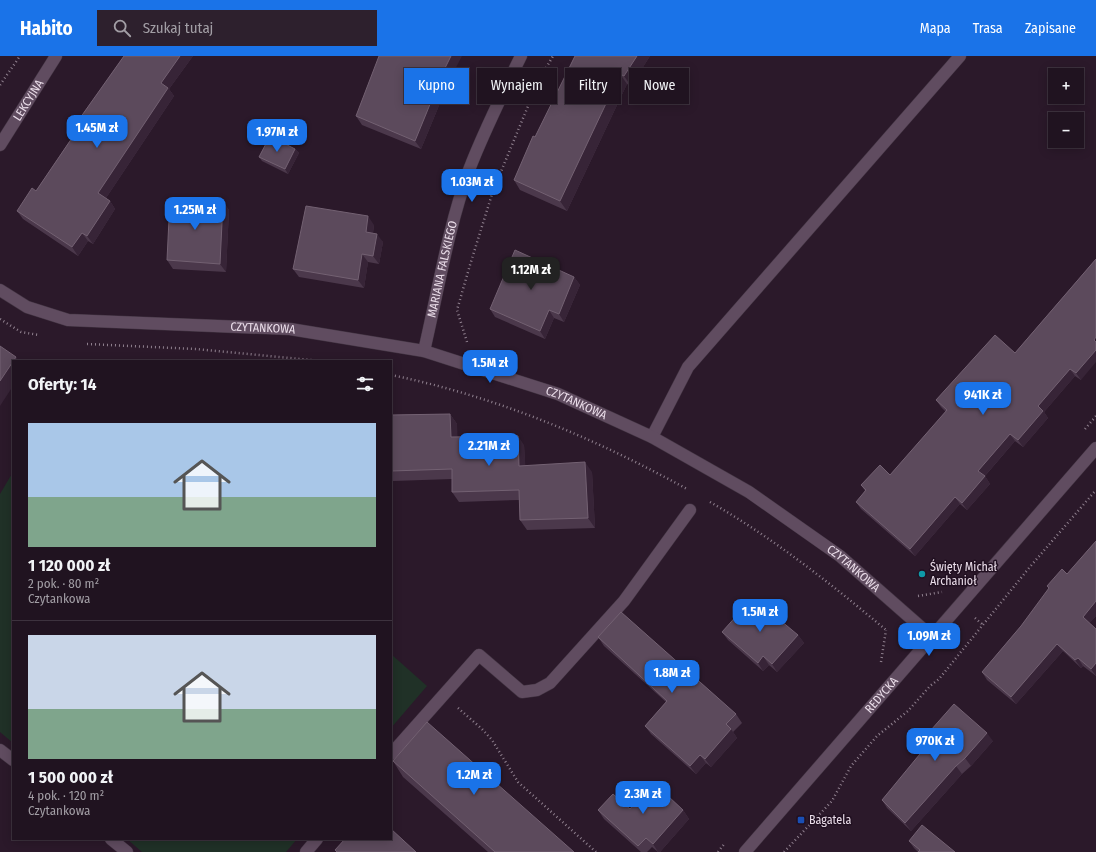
<!DOCTYPE html>
<html lang="pl">
<meta charset="utf-8">
<style>
:root{--surface:#201320;--page:#2d202d;--text:#f1f3f6;--muted:#a29ea5;--line:#3d323e;--accent:#1a73e8}
body{margin:0;font-family:"Fira Sans Condensed",sans-serif;background:var(--page);color:var(--text);height:100vh;display:flex;flex-direction:column;font-size:15px;white-space:nowrap}
*{box-sizing:border-box;margin:0}
p{font-size:13px;color:var(--muted)}
.icon{flex:none;width:22px;height:22px;fill:none;stroke:currentColor;stroke-width:2;stroke-linecap:round;stroke-linejoin:round}
.map{position:relative;flex:1;overflow:hidden}
.panel{position:absolute;left:12px;top:304px;width:380px;height:480px;display:flex;flex-direction:column;background:var(--surface);border-radius:0px;box-shadow:0 2px 10px #0003,0 0 0 1px var(--line)}
.panel>*{flex:none}
.banner{position:absolute;left:404px;top:12px;width:380px;height:36px;display:flex;gap:8px}
.fabs{position:absolute;left:1048px;top:12px;display:grid;gap:8px}
.fabs a{display:grid;place-items:center;width:36px;height:36px;border-radius:0px;background:var(--surface);box-shadow:0 2px 10px #0003,0 0 0 1px var(--line);font-size:20px}
.price{position:absolute;translate:-50% -34px;padding:0 9px;border-radius:8px;background:var(--accent);color:#fff;font-size:13px;line-height:26px;filter:drop-shadow(0 1px 2px #0008)}
.price::after{content:'';position:absolute;left:50%;top:24px;width:12px;height:9px;margin-left:-6px;background:inherit;clip-path:polygon(0 0,100% 0,50% 100%)}
.price.selected{background:#222;color:#fff}
ul{padding:0;list-style:none}
li{display:grid;align-content:center;gap:8px;height:212px;padding:0 16px}
li+li{border-top:1px solid var(--line)}
li span{display:grid;place-items:center;height:124px;border-radius:0px;color:#555}
li>.icon{margin-inline-start:auto}
span .icon{width:72px;height:72px;fill:#fffc;stroke-width:1}
li b{font-size:17px}
h2{display:flex;justify-content:space-between;align-items:center;height:48px;padding:0 16px;font-size:17px}
.pill{padding:0 14px;border-radius:0px;background:var(--surface);box-shadow:0 2px 10px #0003,0 0 0 1px var(--line);font-size:14px;line-height:36px}
.pill.selected{background:var(--accent);color:#fff}
header{display:flex;align-items:center;gap:24px;box-sizing:border-box;height:56px;padding:0 20px;background:var(--accent);color:#fff}
header strong{font-size:19px}
nav{display:flex;gap:22px;margin-inline-start:auto;font-size:14px}
.search{width:280px;height:36px;background:var(--page);display:flex;align-items:center;gap:10px;box-sizing:border-box;padding:0 14px;border-radius:0px;color:var(--muted);font-size:15px}
.map>svg:first-child{display:block}
.green{fill:#203127}
.lines{fill:none;stroke-linecap:round;stroke-linejoin:round}
.service-casing{stroke:#423442;stroke-width:13}
.minor-casing{stroke:#423442;stroke-width:13}
.tertiary-casing{stroke:#423442;stroke-width:13}
.path{stroke:#90818f;stroke-width:2.5;stroke-dasharray:1 3;stroke-linecap:butt}
.service{stroke:#604c60;stroke-width:12}
.minor{stroke:#604c60;stroke-width:12}
.tertiary{stroke:#604c60;stroke-width:12}
.wall{fill:#4b384b}
.shaded-wall{fill:#372437}
.building{fill:#5c4a5c;stroke:#736172}
.culture-dot{fill:#0f9aa8;stroke:#211021;stroke-width:1.5}
.transit-dot{fill:#1a4fb4;stroke:#211021;stroke-width:1.5}
.labels{text-anchor:middle;stroke-width:3;stroke-linejoin:round;paint-order:stroke}
.street-label{font-size:12px;fill:#ebdeea;stroke:#211021}
.poi-label{font-size:12px;fill:#ebdeea;stroke:#211021;text-anchor:start}
</style>
<header>
<strong>Habito</strong>
<div class="search"><svg class="icon" aria-label="search" viewBox="0 0 24 24"><circle cx="10" cy="10" r="6"/><path d="M15 15l6 6"/></svg>Szukaj tutaj</div>
<nav><a>Mapa</a><a>Trasa</a><a>Zapisane</a></nav>
</header>
<div class="map">
<svg width="1096" height="796" viewBox="0 0 1096 796">
<rect width="100%" height="100%" fill="#2b192a"/>
<path class="green" d="M13,416V687L0,676V438Z
M391,598L427,630L391,672Z
M127,783H297L286,796H142Z"/>
<g class="lines">
<g class="service-casing">
<path id="service" d="M652,381L688,311L960,0
M391,698L479,599L522,636L537,634L550,627L624,545L690,454
M306,796L317,783"/>
</g>
<g class="minor-casing">
<g id="minor">
<path id="s1" d="M0,89L56,0"/>
<path id="s2" d="M0,234L27,251L68,264L290,273L424,295L558,338L652,381L749,436L840,500L931,580"/>
<path id="s3" d="M424,295C438,235 448,172 469,114C484,75 503,37 521,0"/>
<path d="M0,694L13,704"/>
<path d="M111,783L127,796"/>
</g>
</g>
<g class="tertiary-casing">
<g id="tertiary">
<path id="s4" d="M745,796L1096,392"/>
</g>
</g>
<path class="path" d="M0,29L20,0
M0,263L21,276L39,279
M467,286L457,254L470,209L493,135L538,26L553,0
M87,288L196,293L321,305
M391,319C495,340 594,382 687,433
M1085,373L1096,360
M710,446C773,482 830,527 886,574
M918,540L942,536
M975,562L982,568
M881,606L886,574
M458,652L482,673L492,684L518,726L596,796
M718,796L725,787
M784,796L832,745L851,710L877,680L908,655L930,630L939,623L1029,512L1096,434"/>
<use href="#service" class="service"/>
<use href="#minor" class="minor"/>
<use href="#tertiary" class="tertiary"/>
</g>
<path class="wall" d="M124,0H193L169,33L174,40L106,142L110,145L115,153L93,188L88,185L78,200L23,163L17,155L36,135L71,83L68,79Z
M575,0H650L631,30L627,28L567,155L520,134L514,124L535,81Z
M450,23L421,93L362,69L356,60Z
M295,93L299,97L288,118L262,105L259,101Z
M223,146L229,154L226,216L173,213L167,204Z
M374,169L373,177L383,186L379,208L368,206L364,232L299,221L293,213Z
M1096,203L1081,324L1075,320L1044,356L1048,362L1023,391L1015,385L985,420L990,428L967,454L960,448L915,500L861,453L856,446L865,435L861,429L890,419L946,356L941,351L936,344L1015,297Z
M574,221L580,229L564,266L554,262L545,283L495,261L490,253Z
M450,358L457,368V381L524,389L525,409L592,416L595,472L527,474L520,464L519,444L459,446L452,436V423L393,425L391,423V359Z
M1096,485V560L1089,567L1096,573V620L1083,610L1081,612L1063,595L1016,648L987,624L982,616L1021,570L1049,533L1047,530L1067,518Z
M752,550L798,579L804,587L777,616L769,609L763,615L728,584L722,576Z
M598,581L736,658L742,667L733,676L737,682L711,711L706,707L696,718L651,678L645,670L666,646L604,590Z
M923,683L993,685L971,710L962,718L911,775L887,752L882,744L928,689Z
M393,705L574,796H488L403,721Z
M630,753L683,754L689,763L660,796H658L652,791L647,796H641L604,763L598,754Z
M909,785L955,796H918L914,792Z"/>
<path class="shaded-wall" d="M180,0H193L169,33L174,40L104,145L98,137L161,27Z
M451,0H462L450,23L421,93L415,85L444,14Z
M637,0H650L631,30L624,20Z
M620,18L627,28L567,155L560,145Z
M295,93L299,97L288,118L285,113Z
M110,145L115,153L93,188L87,180Z
M223,146L229,154L226,216L220,208Z
M368,160L374,169L372,184L366,176Z
M82,177L88,185L78,200L72,191Z
M377,178L383,186L379,208L373,200Z
M362,198L368,206L364,232L358,224Z
M574,221L580,229L564,266L559,258Z
M549,254L554,262L545,283L540,275Z
M1096,294V306L1081,324L1076,317Z
M16,301L19,305H13Z
M13,305V330L0,350V325Z
M1070,313L1075,320L1044,356L1048,362L1023,391L1018,384L1038,350Z
M450,358L457,368L458,391L451,381Z
M1010,378L1015,385L983,422L978,415Z
M518,380L524,389L526,419L519,410Z
M585,406L592,416L595,472L588,462Z
M985,420L990,428L967,454L962,447Z
M955,441L960,448L915,500L910,493Z
M1096,545V560L1088,569L1083,561Z
M798,579L804,587L777,616L772,608Z
M1057,588L1063,595L1016,648L1011,641Z
M763,600L769,609L763,615L758,607Z
M1078,602L1083,610L1081,612L1075,604Z
M1096,607V620L1091,613Z
M731,673L737,682L711,711L705,703Z
M987,677L993,685L971,710L965,702Z
M700,699L706,707L696,718L690,710Z
M956,710L962,718L911,775L905,767Z
M683,754L689,763L660,796H658L653,788Z"/>
<path class="building" d="M124,0H180L161,27L168,32L98,137L110,145L87,180L82,177L72,191L17,155L32,132L36,135L72,82L68,79Z
M379,0H451L444,14L415,85L356,60Z
M575,0H637L624,20L620,18L560,145L514,124L533,80L535,81Z
M270,80L295,93L285,113L259,101Z
M170,143L223,146L220,208L167,204Z
M306,150L368,160L366,176L377,178L373,200L362,198L358,224L293,213Z
M515,194L574,221L559,258L549,254L540,275L490,253Z
M1096,203V281L1094,284L1096,286V294L1076,317L1070,313L1038,350L1043,355L1018,384L1010,378L978,415L985,420L962,447L955,441L910,493L856,446L866,434L861,429L880,409L890,419L947,354L936,344L995,279L1015,297Z
M0,290L16,301L0,325Z
M450,358L451,381L518,380L519,410L585,406L588,462L520,464L519,434L452,436V413L391,415V359Z
M1096,485V545L1083,561L1096,573V607L1091,613L1078,602L1075,604L1057,588L1011,641L982,616L1021,570L1049,532L1047,530L1062,513L1067,518Z
M757,545L798,579L772,608L763,600L758,607L722,576L748,547L752,550Z
M621,556L736,658L726,668L731,673L705,703L700,699L690,710L645,670L667,645L598,581Z
M954,648L987,677L965,702L956,710L905,767L882,744L929,687L923,683Z
M427,666L574,796H495L393,705Z
M653,726L683,754L653,788L646,782L638,790L598,754L613,738L630,753Z
M922,769L955,796H918L920,794L909,785Z
M391,773L416,796H337L335,794L345,783H391Z"/>
<circle class="culture-dot" cx="922" cy="518" r="4"/>
<rect class="transit-dot" x="797" y="760" width="8" height="8" rx="2"/>
<g class="labels">
<g class="street-label">
<text dy="4" stroke="none"><textPath href="#s1" startOffset="53">LEKCYJNA</textPath></text>
<text dy="4" stroke="none"><textPath href="#s3" startOffset="84">MARIANA FALSKIEGO</textPath></text>
<text dy="4" stroke="none"><textPath href="#s2" startOffset="270">CZYTANKOWA</textPath></text>
<text dy="4" stroke="none"><textPath href="#s2" startOffset="594">CZYTANKOWA</textPath></text>
<text dy="4" stroke="none"><textPath href="#s2" startOffset="918">CZYTANKOWA</textPath></text>
<text dy="4" stroke="none"><textPath href="#s4" startOffset="208">REDYCKA</textPath></text>
</g>
<g class="poi-label">
<text x="930" y="515">Święty Michał<tspan x="930" dy="14">Archanioł</tspan></text>
<text x="809" y="768">Bagatela</text>
</g>
</g>
</svg>
<div class="fabs">
<a>+</a>
<a>−</a>
</div>
<b class="price" style="left:97px;top:93px">1.45M zł</b>
<b class="price" style="left:277px;top:97px">1.97M zł</b>
<b class="price" style="left:472px;top:147px">1.03M zł</b>
<b class="price" style="left:195px;top:175px">1.25M zł</b>
<b class="price selected" style="left:531px;top:235px">1.12M zł</b>
<b class="price" style="left:490px;top:328px">1.5M zł</b>
<b class="price" style="left:983px;top:360px">941K zł</b>
<b class="price" style="left:489px;top:411px">2.21M zł</b>
<b class="price" style="left:760px;top:577px">1.5M zł</b>
<b class="price" style="left:929px;top:601px">1.09M zł</b>
<b class="price" style="left:672px;top:638px">1.8M zł</b>
<b class="price" style="left:935px;top:706px">970K zł</b>
<b class="price" style="left:474px;top:740px">1.2M zł</b>
<b class="price" style="left:643px;top:759px">2.3M zł</b>
<div class="banner">
<a class="pill selected">Kupno</a>
<a class="pill">Wynajem</a>
<a class="pill">Filtry</a>
<a class="pill">Nowe</a>
</div>
<section class="panel">
<h2>Oferty: 14<svg class="icon" aria-label="filters" viewBox="0 0 24 24"><path d="M4 7h16M4 17h16"/><circle cx="9" cy="7" r="2"/><circle cx="15" cy="17" r="2"/></svg></h2>
<ul>
<li><span style="background:linear-gradient(#a9c7e8 60%,#7fa58c 0)"><svg class="icon" aria-label="home" viewBox="0 0 24 24"><path d="M3 11l9-7 9 7M6 9v11h12V9"/></svg></span><div><b>1 120 000 zł</b><p>2 pok. · 80 m²</p><p>Czytankowa</p></div></li>
<li><span style="background:linear-gradient(#c9d6e8 60%,#7fa58c 0)"><svg class="icon" aria-label="home" viewBox="0 0 24 24"><path d="M3 11l9-7 9 7M6 9v11h12V9"/></svg></span><div><b>1 500 000 zł</b><p>4 pok. · 120 m²</p><p>Czytankowa</p></div></li>
</ul>
</section>
</div>
